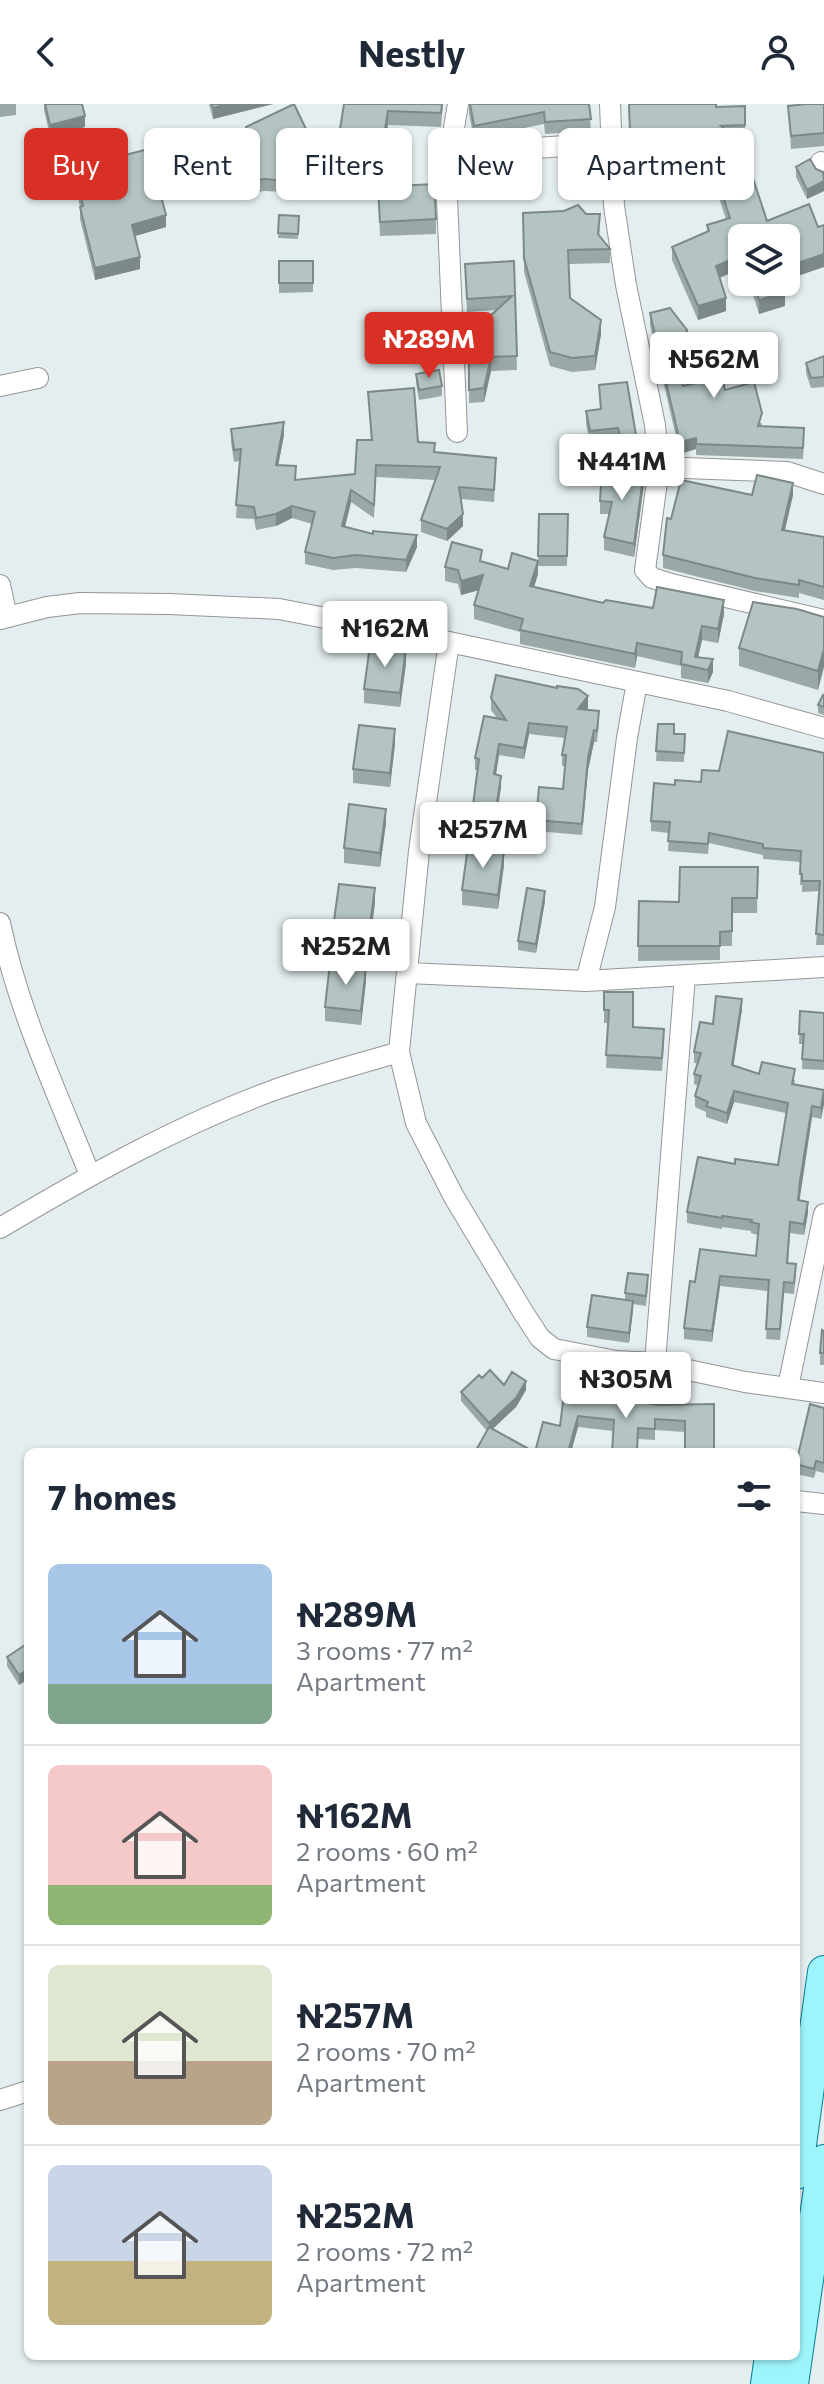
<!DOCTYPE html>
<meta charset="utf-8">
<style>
:root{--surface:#fff;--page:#f2f2f3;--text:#1f2937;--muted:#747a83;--line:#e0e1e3;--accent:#d93025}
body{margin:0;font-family:Commissioner,sans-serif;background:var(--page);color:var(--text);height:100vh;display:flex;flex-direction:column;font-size:30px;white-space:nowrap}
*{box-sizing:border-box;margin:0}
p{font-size:26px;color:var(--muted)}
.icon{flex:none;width:44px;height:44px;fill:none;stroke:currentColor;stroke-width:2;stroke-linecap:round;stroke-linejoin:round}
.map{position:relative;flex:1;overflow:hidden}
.panel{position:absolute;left:24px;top:1344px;width:776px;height:912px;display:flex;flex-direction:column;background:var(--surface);border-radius:12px;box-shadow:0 2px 6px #0004}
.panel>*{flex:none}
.banner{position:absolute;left:24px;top:24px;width:776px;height:72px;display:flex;gap:16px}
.fabs{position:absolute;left:728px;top:120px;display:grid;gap:16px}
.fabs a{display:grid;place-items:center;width:72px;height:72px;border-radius:12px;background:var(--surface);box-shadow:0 2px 6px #0004;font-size:40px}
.price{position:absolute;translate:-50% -68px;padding:0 18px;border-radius:8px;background:#fff;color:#222;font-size:26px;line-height:52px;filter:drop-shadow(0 2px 4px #0008)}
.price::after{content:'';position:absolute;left:50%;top:48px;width:24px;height:18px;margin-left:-12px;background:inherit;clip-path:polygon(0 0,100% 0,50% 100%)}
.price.on{background:var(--accent);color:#fff}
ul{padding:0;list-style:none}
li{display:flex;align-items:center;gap:24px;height:200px;padding:0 24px}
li+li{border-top:2px solid var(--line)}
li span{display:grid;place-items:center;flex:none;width:224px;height:160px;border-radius:12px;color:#555}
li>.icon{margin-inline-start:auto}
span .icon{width:96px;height:96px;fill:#fffc;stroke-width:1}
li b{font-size:34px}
h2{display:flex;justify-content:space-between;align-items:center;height:96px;padding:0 24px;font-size:34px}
.pill{padding:0 28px;border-radius:12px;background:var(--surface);box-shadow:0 2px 6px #0004;font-size:28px;line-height:72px}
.pill.on{background:var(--accent);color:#fff}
header{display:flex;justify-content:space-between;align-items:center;height:104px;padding:0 24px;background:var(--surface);font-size:36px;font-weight:700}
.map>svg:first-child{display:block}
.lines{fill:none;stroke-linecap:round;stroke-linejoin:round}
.minor-casing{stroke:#959595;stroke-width:22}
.primary-casing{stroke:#017e97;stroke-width:34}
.minor{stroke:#fff;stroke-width:20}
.primary{stroke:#9df5fb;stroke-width:32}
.wall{fill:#9aa9a8}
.shaded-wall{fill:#7d8988}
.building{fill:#b3c4c3;stroke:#7d8988;stroke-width:2}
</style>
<header><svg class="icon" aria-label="back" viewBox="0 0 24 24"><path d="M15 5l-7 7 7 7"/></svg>Nestly<svg class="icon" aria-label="person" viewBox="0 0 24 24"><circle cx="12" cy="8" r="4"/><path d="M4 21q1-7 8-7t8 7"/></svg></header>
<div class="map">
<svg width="824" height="2280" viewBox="0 0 824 2280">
<rect width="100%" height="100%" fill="#e4edef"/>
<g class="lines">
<g class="minor-casing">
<path id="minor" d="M610,0L614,102L626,181L655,321L659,363L645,466L652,474L675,481L824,516
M447,56L535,44L612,39
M821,58L824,65
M0,282L38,274
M457,328L446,71L458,0
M659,363L787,368L824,380
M0,481L7,513
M0,515L47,503L80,499L169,500L279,505L449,538L728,597L824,624
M449,538L419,747L399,948L416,1019L454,1093L523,1208L540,1234L554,1245L616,1257L655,1259L745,1278L824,1289
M0,819C18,906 57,989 90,1071
M407,869L586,877L824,863
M586,877L605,803L627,634L637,578
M0,1124C86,1073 175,1023 269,988C312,972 356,961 399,948
M655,1259L685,871
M788,1283L824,1110
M796,1397L824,1400
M0,1996L28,1987"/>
</g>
<g class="primary-casing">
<path id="primary" d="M796,2069L824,1868
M767,2280L771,2252
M792,2280L824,2057"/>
</g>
<use href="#minor" class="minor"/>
<use href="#primary" class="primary"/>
</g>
<path class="wall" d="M0,0H16V11L0,13Z
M44,0H82L85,23L50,32L44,6Z
M209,0H273L213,15Z
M344,0H443L441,23L388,21L384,44H381L377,73L340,68V55L342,39L340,38V25Z
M469,0H589L591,27L545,30L544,20L474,34L469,10Z
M628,0H716V3L745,2V35H737L750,60L748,61L767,117L824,163L742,134V164L720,174L726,207L698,216L672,156V143L707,128V121L726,115L717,88L701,91L689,59L635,68L630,40Z
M824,0V42L791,45L788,2Z
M246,23L306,37L302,89L264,87L220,95L216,69V57L254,51L246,34Z
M796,63L824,70V87L807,95L796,73Z
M74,64L181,79L159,85L166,123L134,132L140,165L95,176L80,115V103L74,76Z
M378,83L436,115V130L380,132Z
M523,109L600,125L599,132L610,145V159L569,160L570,194L601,230L595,266L572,268L550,262L524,168Z
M279,111L299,112L298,135L278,134Z
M279,157H313V188L279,189Z
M514,157L517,266L491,267L484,298L469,299V231L496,206L467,208L465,160Z
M749,178H782L785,202L759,210Z
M650,209L687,238L685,261L678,263L683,282L725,286L762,320V322L804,336L803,355L696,351V345L680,350L650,221Z
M824,252V283L811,284L806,269V259Z
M416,270L442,282V292L419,296L416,279Z
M599,281L637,350L622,354L618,337L590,340L586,320V307L600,305Z
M368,288L418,338L435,349L496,366L494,398L461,395L463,422L447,437L421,428V416L436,376L376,373L374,414L351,398L345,423L417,443L406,468L356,464L333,466L305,460V448L312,420L292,414L276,422L256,426L254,415L236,414L239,357L234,358L231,338V325L284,331L278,361L296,376L355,370L371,336Z
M644,380L634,453L604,446V433L609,410H600V397Z
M752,391H793L785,426L824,433V496L799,489V494L755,487L663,464V451L671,415Z
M539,410H568L567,462H538Z
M482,458L508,465L538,470L534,483L603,499L724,510L718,539L702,536L698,553L713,568L708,579L681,574V562L637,552L635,564L520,540V528L474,515V501L479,486L461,491L458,480L445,477V463Z
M824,513L818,586L739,562V544Z
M406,560L400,603L364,599V585Z
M824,592V611L818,609V601Z
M491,594L588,604L587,606L599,618L597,638H594L588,666L582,731L536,727V716L563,685L565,662H562V651L565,634L529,630L524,655L499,651L496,671L501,683L494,729L487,732L471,728V716L478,666H475V654L497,614L491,606Z
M658,620L674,630H685L684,658L656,657Z
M395,640L390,683L353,679V665Z
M815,648L824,649V841H816L820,787L802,788V781H800L801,758L763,755V751L709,739L708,750L668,747L669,729L651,727V717L675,681L701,678L719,667Z
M386,719L380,763L344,759V744Z
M504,761L498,805L462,801V786Z
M758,763L757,809H732V842H720V856L638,857L639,797L679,798Z
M545,797L536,849L518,846V837Z
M375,799L369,843L333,838V824Z
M366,877L361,921L325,917V903Z
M604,888L633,923L664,938L662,967L606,964L608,919H604Z
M742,905L733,961L759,970L795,976L794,981L824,986L821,1015L812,1013L800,1087L799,1097L808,1109L804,1131L790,1129L788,1159L796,1171L794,1190L784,1189L780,1236L766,1235L768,1187L720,1182L712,1238L684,1235V1224L695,1178L756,1152L758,1131L751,1129V1127L722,1123V1125L687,1119V1108L735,1060L778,1061L786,1009L734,998L727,1020L706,1013V1008L695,1003V992L698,982L694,980V970L698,959H694V948L713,920Z
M800,907L824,909V966L802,965L803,940H799Z
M648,1181L646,1202L633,1200L629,1239L587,1233V1223L625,1196V1189Z
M824,1227V1261H820V1249Z
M482,1274L504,1281L526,1286L516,1303L493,1325L527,1348L487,1327L461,1297V1288Z
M565,1282L658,1301L714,1300L685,1328L655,1326V1336L638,1335L637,1348H612L613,1327L578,1323L571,1348H535L560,1322Z
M824,1304V1369L816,1367L814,1374L796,1370V1360Z
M28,1539V1575L19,1581L7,1562V1553Z"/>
<path class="shaded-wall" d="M227,0H273L213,15V4Z
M388,7V21L384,44V31Z
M85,12V23L50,32V21Z
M381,30V44L377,73V60Z
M750,46V60L745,64V50Z
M181,67V79L156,85V73Z
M824,77V87L807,95V86Z
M166,111V123L132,133V121Z
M824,150V163L786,176V163Z
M742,151V164L716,175V162Z
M140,153V165L95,176V164Z
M785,188V202L759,210V196Z
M726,194V207L698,216V202Z
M601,216V230L595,266V252Z
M687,226L685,261L675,263V252Z
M491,253V267L484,298V284Z
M284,318V331L276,373V361Z
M696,334V345L680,350V338Z
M637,337V350L622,354V341Z
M644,367V380L634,453V440Z
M793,379V391L782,438V426Z
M351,386V398L342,435V422Z
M292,402V414L276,422V410Z
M463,410V422L447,437V425Z
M417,431V443L406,468V456Z
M538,457V470L530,496V482Z
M483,471V485L461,491V477Z
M724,496V510L718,539V525Z
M702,522V536L695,566V553Z
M637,539V552L635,564V550Z
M406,545V560L400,603V589Z
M824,545V563L818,586V567Z
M713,555V568L708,579V566Z
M588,592V604L578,616V605Z
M529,619V630L524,655V644Z
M395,625V640L390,683V669Z
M594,626V638L588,666L582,731L588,654Z
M499,640V651L494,681V670Z
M501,672V683L494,729L487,732V721Z
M386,705V719L380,763V749Z
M504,747V761L498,805V791Z
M375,784V799L369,843V829Z
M545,787V797L536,849V840Z
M366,863V877L361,921V907Z
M742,895V905L732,972V961Z
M734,987V998L727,1020V1009Z
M824,991V1001L821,1015V1004Z
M812,1002V1013L798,1107L800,1077Z
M808,1098V1109L804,1131V1120Z
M720,1172V1182L712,1238V1227Z
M633,1197V1207L629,1239V1229Z
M526,1277V1286L516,1303L489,1328V1319Z
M578,1312V1323L571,1348H568Z
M28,1565V1575L19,1581V1571Z"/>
<path class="building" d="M45,0H82L85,12L50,21Z
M212,0H227L213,4Z
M294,0L306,25L302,78L264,75L220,83L216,57L259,50L246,23Z
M344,0H442L441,9L388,7L384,31L381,30L377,60L340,55L344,25H340Z
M470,0H589L591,15L545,18L544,8L474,22Z
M629,0H716V3L745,2V21L721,22L750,46L745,50L767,117L809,100L818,123L824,121V150L786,163V134H742V151L716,162L726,194L698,202L672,143L709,127L707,121L730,114L717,74L701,78L689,46L635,54L630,27Z
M807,0H824V29L791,32L788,2Z
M180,37L181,67L156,73L166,111L132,121L140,153L95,164L80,103L83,102L74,64Z
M810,55L816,65L823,68L824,77L807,86L796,63Z
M434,80L436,115L380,118L378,83Z
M578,101L586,110H600L598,130L610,145L568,146L570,194L601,216L595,252L572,254L550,248L524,154L523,109L564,107Z
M279,111L299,112L298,130L278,129Z
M279,157H313V179H279Z
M514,157L517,252L491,253L484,284L469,286V231L512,192L467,195L465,160Z
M753,178H781L785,188L759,196Z
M670,204L687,226L685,249L675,252L683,282L722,273L725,286L754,278L762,309L758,322L804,324L803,344L696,340V334L680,338L650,209Z
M824,252V273L811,274L806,259Z
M439,266L442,282L419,286L416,270Z
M627,278L637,337L622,341L618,324L590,327L586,307L601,305L599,281Z
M414,284L418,338L435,339L434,348L496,354L494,386L459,383L463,410L447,425L421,416L440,363L376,361L374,401L351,386L342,422L373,430V427L417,431L406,456L356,451L333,454L305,448L315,408L292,402L276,410L256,414L254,403L236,401L241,345L234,346L231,325L284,318L276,361L296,362L295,376L355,370L357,336H372L368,288Z
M602,363L644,367L634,440L604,433L612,398L600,397Z
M757,371L793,379L782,426L824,433V483L799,476V481L755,474L663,451L667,414L671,415L681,376L752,391Z
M539,410H568L567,452H538Z
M452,438L482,446L480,457L508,465L512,449L538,457L530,482L603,499L606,496L653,504L657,483L724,496L718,525L702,522L695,553L713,555L708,566L681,560L682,548L637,539L635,550L520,526L523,515L474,501L483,471L461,477L458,466L445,463Z
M753,498L797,505L824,513V545L818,567L739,544Z
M370,541L406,545L400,589L364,585Z
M496,571L557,584V582L578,585L588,592L578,605L599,607L597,627L594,626L588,654L582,720L536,716L539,683L563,685L566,651H562L567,623L529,619L524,644L499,640L494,670L501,672L494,718L487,721L471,716L479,655L475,654L484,612L506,616L491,594Z
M823,591L824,592V603L818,601Z
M658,620H674V630H685L684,649L656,647Z
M359,621L395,625L390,669L353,665Z
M728,627L824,649V831L816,830L820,777H802V770H800L801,747L763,744V740L709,729L708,740L668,737L670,718L651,717L654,679L675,681V676L701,678L702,666L719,667Z
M349,700L386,705L380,749L344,744Z
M468,742L504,747L498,791L462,786Z
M680,763H758L757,794H732V827L720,828V842H638L639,797L679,798Z
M339,780L375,784L369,829L333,824Z
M527,784L545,787L536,840L518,837Z
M330,859L366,863L361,907L325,903Z
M604,888H633V923L664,925L662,954L606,951L609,906H604Z
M716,892L742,895L732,961L759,970L762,958L795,965L792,980L824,986L821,1004L812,1002L800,1077L798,1096L808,1098L804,1120L790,1118L787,1159L796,1160L794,1179L784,1178L780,1225H766L769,1176L720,1172L712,1227L684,1224L690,1177L695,1178L700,1145L756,1152L759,1120L751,1118L752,1116L722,1112V1114L687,1108L698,1053L735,1060V1055L778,1061L788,999L734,987L727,1009L706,1002L708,998L695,992L701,972L694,970L701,949L694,948L700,918L713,920Z
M800,907L824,909V957L802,955L804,930H799Z
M628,1169L648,1171L646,1192L625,1189Z
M592,1191L633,1197L629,1229L587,1223Z
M822,1226L824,1227V1249H820Z
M490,1266L504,1281L512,1268L526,1277L516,1294L489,1319L461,1288L479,1271L482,1274Z
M565,1282L641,1291L640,1298L658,1301L714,1300V1348H685V1317L655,1315V1325L638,1324L637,1348H612L614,1316L578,1312L568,1348H535L543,1318L560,1322Z
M810,1300L824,1304V1359L816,1357L814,1365L796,1360Z
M489,1323L527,1344L525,1348H475Z
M28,1539V1565L19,1571L7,1553Z"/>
</svg>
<div class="fabs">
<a><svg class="icon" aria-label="layers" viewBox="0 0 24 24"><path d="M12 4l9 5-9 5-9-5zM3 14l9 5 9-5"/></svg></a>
</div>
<b class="price on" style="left:429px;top:276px">₦289M</b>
<b class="price" style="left:714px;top:296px">₦562M</b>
<b class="price" style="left:622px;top:398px">₦441M</b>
<b class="price" style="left:385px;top:565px">₦162M</b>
<b class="price" style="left:483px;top:766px">₦257M</b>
<b class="price" style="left:346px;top:883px">₦252M</b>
<b class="price" style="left:626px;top:1316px">₦305M</b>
<div class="banner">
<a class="pill on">Buy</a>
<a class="pill">Rent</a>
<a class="pill">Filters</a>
<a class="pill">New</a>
<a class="pill">Apartment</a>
</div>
<section class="panel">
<h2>7 homes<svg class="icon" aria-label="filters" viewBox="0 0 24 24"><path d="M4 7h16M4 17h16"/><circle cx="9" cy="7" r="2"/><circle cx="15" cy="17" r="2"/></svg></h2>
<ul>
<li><span style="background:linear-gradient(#a9c7e8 75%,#7fa58c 0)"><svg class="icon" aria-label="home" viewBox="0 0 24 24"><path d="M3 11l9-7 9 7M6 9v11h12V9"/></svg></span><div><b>₦289M</b><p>3 rooms · 77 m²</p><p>Apartment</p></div></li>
<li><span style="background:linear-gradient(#f6c9c9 75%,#8fb573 0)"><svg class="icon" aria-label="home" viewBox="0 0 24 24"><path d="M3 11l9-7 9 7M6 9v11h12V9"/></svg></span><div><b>₦162M</b><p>2 rooms · 60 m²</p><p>Apartment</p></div></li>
<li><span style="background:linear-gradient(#dfe7d0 60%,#b9a48a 0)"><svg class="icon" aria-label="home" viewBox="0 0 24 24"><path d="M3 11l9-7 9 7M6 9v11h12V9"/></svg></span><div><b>₦257M</b><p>2 rooms · 70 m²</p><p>Apartment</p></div></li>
<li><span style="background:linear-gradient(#c9d6e8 60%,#c2b280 0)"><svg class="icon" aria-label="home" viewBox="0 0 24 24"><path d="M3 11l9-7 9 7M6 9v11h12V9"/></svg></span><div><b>₦252M</b><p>2 rooms · 72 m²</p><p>Apartment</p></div></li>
</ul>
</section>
</div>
